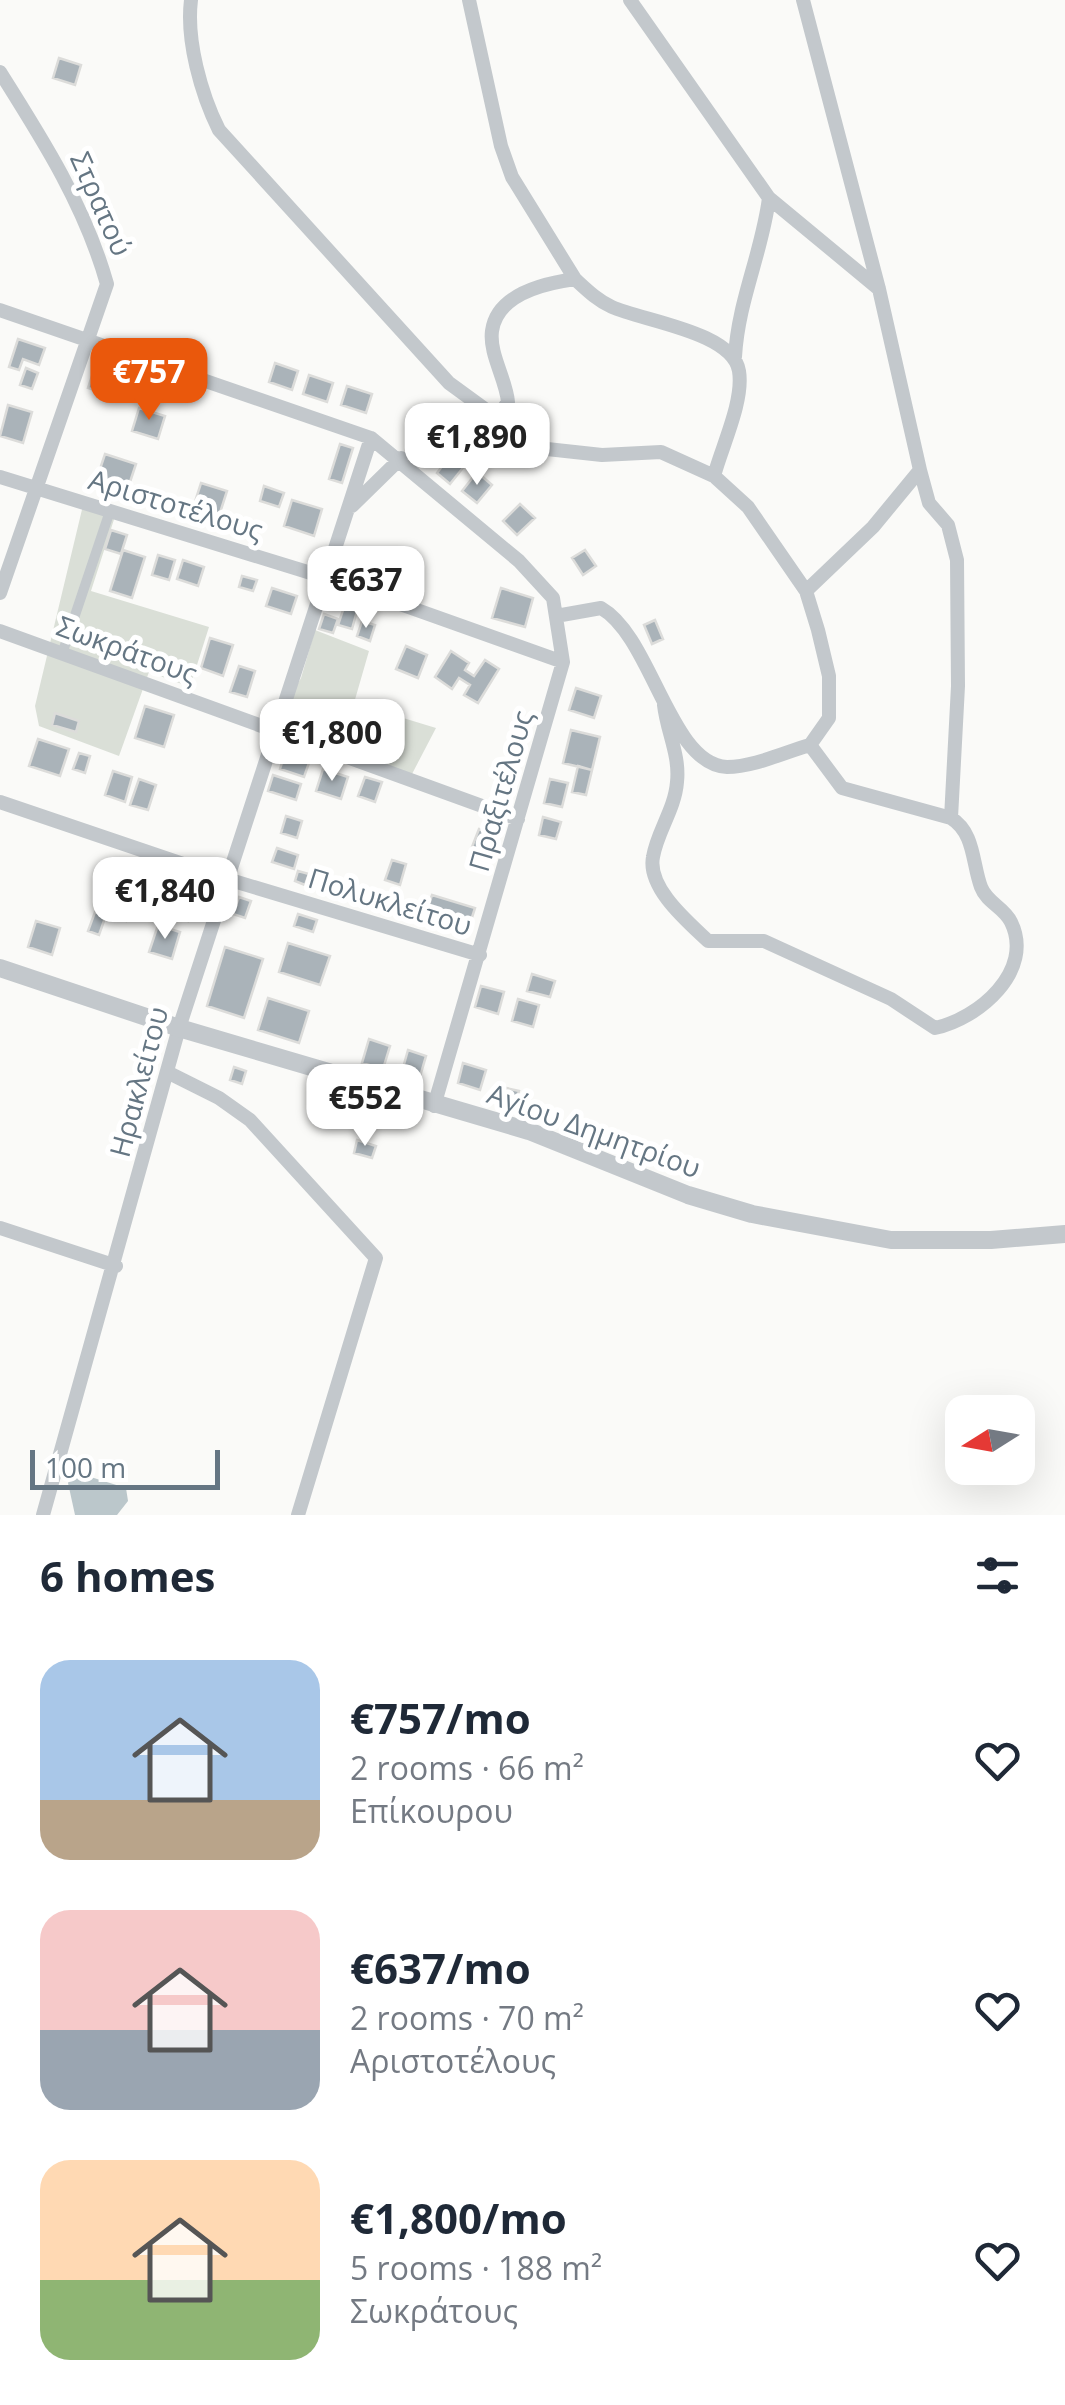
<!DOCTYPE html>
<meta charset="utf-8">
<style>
:root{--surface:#fff;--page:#f6f6f7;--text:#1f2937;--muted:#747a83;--accent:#ea580c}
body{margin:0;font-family:"Open Sans",sans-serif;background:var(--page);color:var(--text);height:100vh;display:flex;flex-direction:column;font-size:38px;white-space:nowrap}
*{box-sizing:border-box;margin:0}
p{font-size:32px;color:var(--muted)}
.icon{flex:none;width:55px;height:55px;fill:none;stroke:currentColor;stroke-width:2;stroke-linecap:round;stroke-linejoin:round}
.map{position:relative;height:1515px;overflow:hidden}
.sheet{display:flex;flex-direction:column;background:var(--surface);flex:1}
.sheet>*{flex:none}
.needle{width:65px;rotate:259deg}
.buttons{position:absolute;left:945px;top:1395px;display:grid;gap:20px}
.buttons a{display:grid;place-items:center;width:90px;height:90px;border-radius:20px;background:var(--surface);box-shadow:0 10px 40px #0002;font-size:50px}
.scale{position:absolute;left:30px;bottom:25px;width:190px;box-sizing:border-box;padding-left:10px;border:5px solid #657683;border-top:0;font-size:28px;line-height:35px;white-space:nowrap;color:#657683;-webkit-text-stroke:8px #fff;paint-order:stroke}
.price{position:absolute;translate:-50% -85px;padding:0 22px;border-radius:20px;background:#fff;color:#222;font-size:32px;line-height:65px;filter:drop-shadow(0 2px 5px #0008)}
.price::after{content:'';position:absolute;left:50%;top:60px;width:30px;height:22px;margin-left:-15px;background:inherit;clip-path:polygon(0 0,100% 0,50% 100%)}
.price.current{background:var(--accent);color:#fff}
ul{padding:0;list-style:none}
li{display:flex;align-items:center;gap:30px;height:250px;padding:0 40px}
li span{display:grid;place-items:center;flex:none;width:280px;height:200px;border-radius:30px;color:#555}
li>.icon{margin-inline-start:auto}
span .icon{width:120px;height:120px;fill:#fffc;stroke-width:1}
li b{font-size:42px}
h2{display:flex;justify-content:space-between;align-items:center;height:120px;padding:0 40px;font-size:42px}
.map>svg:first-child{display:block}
.green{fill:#dadfd7}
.water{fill:#bbc7cb}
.building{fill:#aab3b9;stroke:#dcdcda;stroke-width:2.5}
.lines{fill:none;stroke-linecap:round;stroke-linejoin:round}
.pedestrian{stroke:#c3c8cc;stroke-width:10}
.minor{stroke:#c3c8cc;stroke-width:14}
.tertiary{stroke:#c3c8cc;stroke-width:18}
.labels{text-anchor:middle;stroke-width:10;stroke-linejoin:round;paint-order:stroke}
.street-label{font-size:28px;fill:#657683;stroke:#fff}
</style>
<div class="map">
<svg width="1065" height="1515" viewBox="0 0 1065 1515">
<rect width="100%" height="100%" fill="#fafaf8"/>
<path class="green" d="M85,497L118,507L91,591L209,627L190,687L149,672L119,756L39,726L35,706Z
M315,630L369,651L354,703L436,728L412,774L275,724L301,678Z"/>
<path class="water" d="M81,1474L126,1488L128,1501L117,1515H75L68,1483L72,1476Z"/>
<path class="building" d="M59,58L81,65L75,85L53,78Z
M18,339L45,348L39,365L23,359L19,370L9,367Z
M275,363L298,371L292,390L269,382Z
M26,368L38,373L32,389L20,385Z
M94,370L116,377L110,395L88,388Z
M309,375L333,383L327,402L303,394Z
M347,386L372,394L366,413L341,405Z
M8,405L32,412L23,443L0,436Z
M139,408L165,416L158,439L132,431Z
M414,421L430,429L425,439L409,431Z
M340,444L353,448L342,483L329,479Z
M452,453L466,464L450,484L437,473Z
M105,454L136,464L126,494L95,484Z
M477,472L492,485L477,503L462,491Z
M201,483L227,491L218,519L192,511Z
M264,486L284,493L279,507L260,501Z
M292,500L322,509L314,536L284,526Z
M520,504L535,518L517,535L503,521Z
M111,530L127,535L121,554L105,549Z
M123,550L145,557L132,598L110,591Z
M585,550L596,566L583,575L572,558Z
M158,555L175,560L169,580L152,575Z
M183,560L204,567L198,586L177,579Z
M242,576L257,580L253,591L239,587Z
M272,588L297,596L291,614L266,606Z
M501,588L533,598L525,627L492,618Z
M344,607L357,611L352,629L338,625Z
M324,614L338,619L333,633L319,629Z
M655,620L663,639L652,644L644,625Z
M362,621L375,625L370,641L357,636Z
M210,638L233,645L223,676L201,668Z
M406,646L427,655L418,678L396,669Z
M451,651L469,663L465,670L474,676L485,660L499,669L478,703L464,695L470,685L459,678L452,689L435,677Z
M239,666L255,671L247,697L230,692Z
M576,688L601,696L594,718L569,710Z
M145,706L174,715L164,747L135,738Z
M55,713L79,721L76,732L52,725Z
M571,730L600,737L592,770L563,763Z
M38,739L69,749L60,776L29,766Z
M79,753L90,756L85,773L73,769Z
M285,753L310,760L304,777L280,769Z
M578,766L592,770L586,795L572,792Z
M323,769L348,777L341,799L316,791Z
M113,771L132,777L125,802L105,795Z
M273,775L301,784L296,800L268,791Z
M365,777L382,782L375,802L358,796Z
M139,779L156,785L148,810L130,805Z
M550,779L568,783L562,807L544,803Z
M286,816L302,821L297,838L281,833Z
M543,817L561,822L556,839L539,835Z
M479,829L496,835L487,859L470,852Z
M277,848L298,855L294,869L272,862Z
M392,860L406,864L400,885L385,880Z
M119,862L137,867L129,891L111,885Z
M145,867L164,873L155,901L136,895Z
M298,871L309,874L305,885L295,881Z
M181,881L199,887L188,921L170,916Z
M432,895L475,908L468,930L425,916Z
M239,897L251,901L245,918L233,914Z
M116,904L130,908L126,921L112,916Z
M95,912L106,915L99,935L88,931Z
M298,914L317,920L313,932L294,926Z
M36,921L60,928L52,955L28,947Z
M158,925L180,932L172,959L149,952Z
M288,943L330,956L320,985L279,972Z
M225,947L263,959L244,1018L207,1006Z
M532,974L555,981L550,997L527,991Z
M481,986L504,992L498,1014L475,1007Z
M268,998L309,1011L299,1043L258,1030Z
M518,999L539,1005L533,1027L512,1021Z
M369,1039L390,1046L383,1069L362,1063Z
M408,1050L426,1056L419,1080L401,1075Z
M463,1063L486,1070L480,1090L458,1083Z
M234,1067L246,1071L242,1084L230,1080Z
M502,1087L519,1091L513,1112L497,1107Z
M357,1140L376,1146L372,1158L354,1153Z"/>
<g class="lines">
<path class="pedestrian" d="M62,654L110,511"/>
<path class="minor" d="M191,0C186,40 201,94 219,130L449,383L497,418L508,402C506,379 489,354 492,331C497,294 546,283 575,279C587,290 597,300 612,307C643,321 733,332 739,371C744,401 722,446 714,476
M469,0L501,146L512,177L575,279
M630,0L769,198L879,289
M803,0L879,289L920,470
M0,72C43,140 85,206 107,284L0,593
M0,310L371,438L519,561L553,598L563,662L434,1106
M735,357C738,301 762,253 769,198
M497,418L547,449L602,455L661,452L714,476L748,507L806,591L818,630L829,676V718L810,745C785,752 754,767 727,767C670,765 652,637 601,608L556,616
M0,477L327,578L563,662
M352,506L401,458
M806,591L873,527L920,470L929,503L948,525L957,560L958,686L951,818L842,788L810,745
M0,631L518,819
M664,705C667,732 680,755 677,782C675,809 657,832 653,857C647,888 688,922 708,941H764L891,999L935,1028C978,1019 1035,971 1011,922C1004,907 987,903 981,887C972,863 975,833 951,818
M0,802L227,879L480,955
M167,1072L219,1098L250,1120L376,1258L298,1515
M0,1228L116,1266
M43,1515L179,1028L371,438"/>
<path class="tertiary" d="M0,968L179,1028L529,1131L688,1195L752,1214L891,1240H991L1065,1234"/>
</g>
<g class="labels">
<g class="street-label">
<text transform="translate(101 204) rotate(66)" y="10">Στρατού</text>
<text transform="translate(176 505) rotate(17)" y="10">Αριστοτέλους</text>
<text transform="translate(127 650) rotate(20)" y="10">Σωκράτους</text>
<text transform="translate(501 791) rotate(-74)" y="10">Πραξιτέλους</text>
<text transform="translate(390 902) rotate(17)" y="10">Πολυκλείτου</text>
<text transform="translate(139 1082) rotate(-75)" y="10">Ηρακλείτου</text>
<text transform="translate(594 1131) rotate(20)" y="10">Αγίου Δημητρίου</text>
</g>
</g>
</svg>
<div class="buttons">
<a><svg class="needle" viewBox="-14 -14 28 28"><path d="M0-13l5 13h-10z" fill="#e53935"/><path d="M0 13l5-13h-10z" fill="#747a83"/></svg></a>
</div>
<div class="scale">100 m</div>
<b class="price current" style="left:149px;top:423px">€757</b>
<b class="price" style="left:477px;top:488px">€1,890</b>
<b class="price" style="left:366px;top:631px">€637</b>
<b class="price" style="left:332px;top:784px">€1,800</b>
<b class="price" style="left:165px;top:942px">€1,840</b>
<b class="price" style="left:365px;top:1149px">€552</b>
</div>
<section class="sheet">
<h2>6 homes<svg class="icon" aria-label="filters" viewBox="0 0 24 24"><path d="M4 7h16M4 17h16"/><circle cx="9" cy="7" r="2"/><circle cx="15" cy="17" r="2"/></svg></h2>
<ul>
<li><span style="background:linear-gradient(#a9c7e8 70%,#b9a48a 0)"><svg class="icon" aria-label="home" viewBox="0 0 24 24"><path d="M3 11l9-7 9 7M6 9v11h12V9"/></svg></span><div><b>€757/mo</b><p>2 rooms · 66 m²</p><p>Επίκουρου</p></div><svg class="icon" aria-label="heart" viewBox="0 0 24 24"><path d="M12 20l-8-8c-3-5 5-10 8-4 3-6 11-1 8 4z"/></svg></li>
<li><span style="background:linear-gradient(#f6c9c9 60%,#9aa5b1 0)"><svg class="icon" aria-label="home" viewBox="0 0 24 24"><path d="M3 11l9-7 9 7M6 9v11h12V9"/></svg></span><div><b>€637/mo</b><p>2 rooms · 70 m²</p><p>Αριστοτέλους</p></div><svg class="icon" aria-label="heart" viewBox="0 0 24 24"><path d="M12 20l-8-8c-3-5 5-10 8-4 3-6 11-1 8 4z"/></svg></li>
<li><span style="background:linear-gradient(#ffd9b3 60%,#8fb573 0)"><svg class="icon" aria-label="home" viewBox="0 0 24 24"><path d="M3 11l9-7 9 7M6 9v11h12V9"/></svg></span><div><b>€1,800/mo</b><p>5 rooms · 188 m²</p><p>Σωκράτους</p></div><svg class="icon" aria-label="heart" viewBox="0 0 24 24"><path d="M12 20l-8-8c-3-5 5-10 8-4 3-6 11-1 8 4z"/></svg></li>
</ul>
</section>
